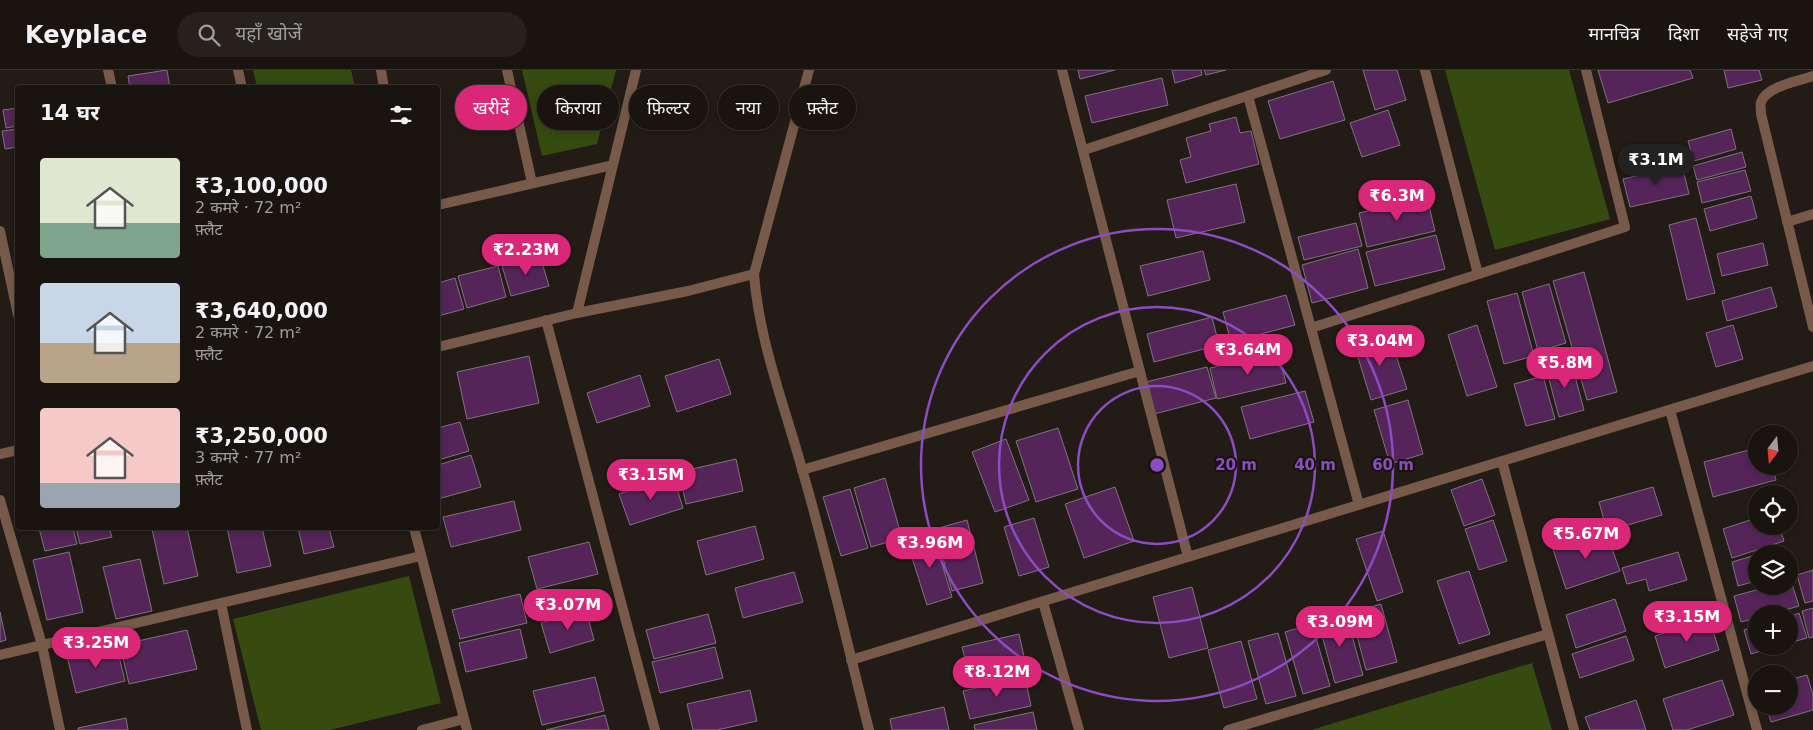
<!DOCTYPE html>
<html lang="hi">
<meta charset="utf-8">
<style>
:root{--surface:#1a1410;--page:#27211e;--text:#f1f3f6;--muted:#9f9e9f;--line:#383330;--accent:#db2777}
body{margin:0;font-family:"DejaVu Sans","Noto Sans Devanagari",sans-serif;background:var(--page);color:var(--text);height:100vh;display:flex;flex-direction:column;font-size:19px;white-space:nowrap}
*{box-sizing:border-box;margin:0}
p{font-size:16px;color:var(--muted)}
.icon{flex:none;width:28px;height:28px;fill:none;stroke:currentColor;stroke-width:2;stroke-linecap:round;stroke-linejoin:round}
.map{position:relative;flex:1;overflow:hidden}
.sheet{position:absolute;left:15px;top:15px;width:425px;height:445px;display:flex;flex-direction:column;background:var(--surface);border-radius:5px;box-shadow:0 2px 8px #0003,0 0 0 1px var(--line)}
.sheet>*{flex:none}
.banner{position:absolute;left:455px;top:15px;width:475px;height:45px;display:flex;gap:10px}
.needle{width:32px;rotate:196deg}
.tools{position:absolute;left:1748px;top:355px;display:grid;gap:10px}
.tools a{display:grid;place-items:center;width:50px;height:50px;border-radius:50%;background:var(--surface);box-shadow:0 2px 8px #0003,0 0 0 1px var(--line);font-size:25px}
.price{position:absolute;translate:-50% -42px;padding:0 11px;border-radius:18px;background:var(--accent);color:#fff;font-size:16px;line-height:32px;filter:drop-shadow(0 1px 2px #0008)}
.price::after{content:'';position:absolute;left:50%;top:30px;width:15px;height:11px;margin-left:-8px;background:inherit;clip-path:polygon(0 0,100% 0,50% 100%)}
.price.on{background:#222;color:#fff}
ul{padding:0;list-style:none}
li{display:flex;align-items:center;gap:15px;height:125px;padding:0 25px}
li span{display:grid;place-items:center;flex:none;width:140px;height:100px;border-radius:5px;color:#555}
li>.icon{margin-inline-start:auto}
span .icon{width:60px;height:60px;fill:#fffc;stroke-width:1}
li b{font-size:21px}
h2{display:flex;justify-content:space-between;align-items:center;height:60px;padding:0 25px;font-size:21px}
.chip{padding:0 18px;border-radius:22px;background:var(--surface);box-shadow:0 2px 8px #0003,0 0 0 1px var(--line);font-size:18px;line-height:45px}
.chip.on{background:var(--accent);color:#fff}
header{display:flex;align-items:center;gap:30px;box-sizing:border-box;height:70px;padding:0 25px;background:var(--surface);border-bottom:1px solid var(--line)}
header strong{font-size:24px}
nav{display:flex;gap:28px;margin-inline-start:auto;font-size:18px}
.search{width:350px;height:45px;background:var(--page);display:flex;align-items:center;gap:12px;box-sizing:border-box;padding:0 18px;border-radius:28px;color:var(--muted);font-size:19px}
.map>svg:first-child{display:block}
.green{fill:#354b0f}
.building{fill:#552559;stroke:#7c757c}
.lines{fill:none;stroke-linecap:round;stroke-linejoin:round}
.service{stroke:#775a49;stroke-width:10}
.minor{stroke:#775a49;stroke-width:10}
.ring{fill:none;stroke:#8d4dc2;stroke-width:2.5}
.centre{fill:#8d4dc2;stroke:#18120e;stroke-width:2.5}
.ring-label{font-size:15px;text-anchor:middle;font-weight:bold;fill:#8d4dc2;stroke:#18120e;stroke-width:4;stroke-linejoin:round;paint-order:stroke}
</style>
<header>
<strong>Keyplace</strong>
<div class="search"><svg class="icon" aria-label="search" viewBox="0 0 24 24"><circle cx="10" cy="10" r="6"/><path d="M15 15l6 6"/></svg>यहाँ खोजें</div>
<nav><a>मानचित्र</a><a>दिशा</a><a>सहेजे गए</a></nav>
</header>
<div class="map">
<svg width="1813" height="660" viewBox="0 0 1813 660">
<rect width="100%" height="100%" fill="#221b16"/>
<path class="green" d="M253,0H351L355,17H257Z
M522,0H616L597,74L542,86Z
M1445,0H1569L1610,149L1495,180Z
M409,506L441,633L330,660H261L233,549Z
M1532,593L1552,660H1311Z"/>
<path class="building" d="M167,0L170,18H130L128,6Z
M1078,0H1115L1080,9Z
M1172,0H1201L1202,5L1175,13Z
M1204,0H1226L1206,5Z
M1363,0H1397L1406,30L1375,40Z
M1598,0H1690L1693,8L1608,33Z
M1724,0H1759L1762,10L1728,18Z
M1162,8L1168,35L1092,53L1085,26Z
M1333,11L1345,50L1280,69L1268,31Z
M18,38V56L6,58L3,40Z
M1388,40L1400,75L1362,87L1350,53Z
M1236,47L1240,63L1251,61L1259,94L1186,113L1180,90L1191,87L1186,68L1211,61L1209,54Z
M18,59V77L5,79L2,61Z
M1731,59L1736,79L1694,91L1688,71Z
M1742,82L1746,97L1697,110L1693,96Z
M1682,95L1689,124L1630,137L1623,109Z
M1745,100L1751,121L1702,133L1697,112Z
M1236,114L1245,152L1176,168L1167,130Z
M1751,126L1757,148L1710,161L1704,139Z
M1427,127L1435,161L1367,177L1359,143Z
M1696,148L1715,223L1687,230L1669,155Z
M1356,153L1362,176L1304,190L1298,167Z
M1436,165L1445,199L1375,216L1366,182Z
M1763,173L1768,195L1722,206L1717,184Z
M1358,179L1368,218L1312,233L1302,195Z
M1203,181L1210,210L1148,226L1140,196Z
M540,186L549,216L511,226L502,196Z
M498,196L506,227L467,238L458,206Z
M1584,202L1617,322L1587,330L1553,211Z
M455,208L464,239L438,246V213Z
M1549,214L1566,273L1538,281L1522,222Z
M1771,217L1777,237L1727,251L1722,231Z
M1517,223L1534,286L1504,294L1487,231Z
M1286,225L1295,255L1231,272L1223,242Z
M1212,247L1219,275L1154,292L1147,264Z
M1477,255L1497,317L1467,326L1448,265Z
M1733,255L1743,289L1716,297L1706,263Z
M1389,264L1407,319L1371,330L1354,274Z
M1278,282L1286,313L1217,329L1210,298Z
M529,286L539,333L467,349L457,302Z
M719,289L731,324L677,342L665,306Z
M1571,291L1584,340L1559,347L1546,298Z
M1207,297L1216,328L1154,344L1146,312Z
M640,305L650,336L597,353L587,323Z
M1543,306L1555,349L1526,356L1514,314Z
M1305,321L1314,352L1250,369L1241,337Z
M1408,330L1423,384L1390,394L1374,340Z
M460,352L469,381L438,390V358Z
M1058,358L1078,419L1036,432L1016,371Z
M1006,369L1029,430L995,442L972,382Z
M1756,378V396H1772L1776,410L1713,427L1704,392Z
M471,385L481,417L438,429V395Z
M736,389L743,421L686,434L679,402Z
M673,406L683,438L630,455L619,424Z
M885,408L902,468L871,477L854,418Z
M1482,409L1495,445L1464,456L1451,420Z
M1115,417L1134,471L1084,488L1065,434Z
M1653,417L1662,445L1607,461L1599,432Z
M850,419L868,478L841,486L823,427Z
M514,431L521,460L451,477L443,447Z
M1034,448L1049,497L1019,506L1004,457Z
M1756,448V456H1779L1784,471L1732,488L1723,459Z
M967,450L983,513L952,521L935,459Z
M1493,450L1507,491L1479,500L1465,459Z
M755,456L764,489L706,505L697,471Z
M39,458H73L77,474L45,481Z
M76,458H109L112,467L80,474Z
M159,458H187L198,506L164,514L152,459Z
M227,458H262L271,496L237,503Z
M298,458H329L334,477L304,484Z
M1383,461L1403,522L1377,531L1356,469Z
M1606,462L1620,501L1566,519L1553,479Z
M933,464L952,527L927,535L907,472Z
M589,472L598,504L537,519L528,487Z
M1782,478L1783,484H1763Z
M69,482L83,542L47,550L33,490Z
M1678,482L1687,510L1649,521L1646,509L1627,514L1622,498Z
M1756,485V511L1738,516L1732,492Z
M140,489L152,541L116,549L103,497Z
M1813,500V531L1805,533L1797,505Z
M1469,501L1490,564L1459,574L1437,511Z
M794,502L803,532L743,548L735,518Z
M1789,511H1791L1799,536L1771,544H1756V548L1741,552L1734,526L1771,516H1789Z
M1192,517L1208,578L1169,588L1153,527Z
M520,524L527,553L460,569L452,540Z
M1615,529L1626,561L1576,578L1566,545Z
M1381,534L1397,592L1366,600L1351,543Z
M1813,538V567L1809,568L1802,541Z
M586,540L594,570L550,583L541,553Z
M0,542L6,570L0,572Z
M1799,543L1807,568L1789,573V547Z
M708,544L716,573L654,589L646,560Z
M1346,544L1363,605L1335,613L1318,551Z
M1709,548L1719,580L1665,598L1655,566Z
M1312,554L1330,616L1303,624L1285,562Z
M1756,556V576H1778L1751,584L1744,560Z
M520,559L527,588L466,602L459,573Z
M187,560L197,599L129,614L120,575Z
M1278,563L1296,626L1266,634L1248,571Z
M1019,564L1027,600L971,612L962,577Z
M1626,566L1634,590L1580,608L1572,584Z
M1241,571L1257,629L1224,638L1208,580Z
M116,574L125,611L76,623L67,586Z
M715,577L723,608L660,623L652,592Z
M1807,605L1813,625V640L1771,652L1766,636H1789V610Z
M595,607L604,641L542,655L533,621Z
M1025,607L1031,636L970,649L963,621Z
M1722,610L1734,645L1687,660H1673L1663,629Z
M750,620L757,651L717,660H693L687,634Z
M1636,630L1646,660H1590L1585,647Z
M944,637L949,660H892L890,649Z
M1033,642L1037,660H975L974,655Z
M605,645L609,660H546Z
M126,648L128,660H78V658Z"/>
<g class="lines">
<path class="service" d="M108,0L112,18
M238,0L242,18
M381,0L384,18
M507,0L532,113
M1062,0L1188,487
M1425,0L1478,204
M1813,6C1799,11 1767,16 1761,32C1760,35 1761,41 1761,44L1813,257
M1248,26L1359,435
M1084,80L1326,0
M438,135L613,95
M1787,152L1813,144
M0,161L18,245
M577,243L636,0
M546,250L655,660
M1311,258L1625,157L1586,0
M438,277L577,243L688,221L754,204
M1670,340L1757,660
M0,384L18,380
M1502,391L1574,660
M802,400L1140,301
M0,430L42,575L60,660
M414,458L467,660
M1043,532L1079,660
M221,533L247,660
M0,585L421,486
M851,590L1813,296
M422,660L464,649
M1228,660L1548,564"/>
<path class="minor" d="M809,0L754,204C759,271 784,334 802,399C827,485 847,573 869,660"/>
</g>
<g class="ring">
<circle cx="1157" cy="395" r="79"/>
<circle cx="1157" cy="395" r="158"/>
<circle cx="1157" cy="395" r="236"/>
</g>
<circle cx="1157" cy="395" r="8" class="centre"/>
<g class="ring-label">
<text x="1236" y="400">20 m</text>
<text x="1315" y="400">40 m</text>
<text x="1393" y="400">60 m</text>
</g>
</svg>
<div class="tools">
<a><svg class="needle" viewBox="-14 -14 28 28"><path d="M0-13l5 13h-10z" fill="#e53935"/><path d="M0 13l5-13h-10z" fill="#9f9e9f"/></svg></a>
<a><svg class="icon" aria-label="locate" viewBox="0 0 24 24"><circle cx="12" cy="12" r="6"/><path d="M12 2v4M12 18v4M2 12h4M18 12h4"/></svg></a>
<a><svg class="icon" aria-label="layers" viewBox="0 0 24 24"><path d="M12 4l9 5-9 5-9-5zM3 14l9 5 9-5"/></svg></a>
<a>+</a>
<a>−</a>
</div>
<b class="price on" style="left:1656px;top:116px">₹3.1M</b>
<b class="price" style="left:1397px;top:152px">₹6.3M</b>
<b class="price" style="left:526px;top:206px">₹2.23M</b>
<b class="price" style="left:1380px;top:297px">₹3.04M</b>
<b class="price" style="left:1248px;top:306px">₹3.64M</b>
<b class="price" style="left:1565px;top:319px">₹5.8M</b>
<b class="price" style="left:651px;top:431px">₹3.15M</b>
<b class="price" style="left:1586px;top:490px">₹5.67M</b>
<b class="price" style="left:930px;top:499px">₹3.96M</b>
<b class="price" style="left:568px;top:561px">₹3.07M</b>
<b class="price" style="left:1687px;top:573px">₹3.15M</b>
<b class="price" style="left:1340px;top:578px">₹3.09M</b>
<b class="price" style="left:96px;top:599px">₹3.25M</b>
<b class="price" style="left:997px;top:628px">₹8.12M</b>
<div class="banner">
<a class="chip on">खरीदें</a>
<a class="chip">किराया</a>
<a class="chip">फ़िल्टर</a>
<a class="chip">नया</a>
<a class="chip">फ़्लैट</a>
</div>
<section class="sheet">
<h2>14 घर<svg class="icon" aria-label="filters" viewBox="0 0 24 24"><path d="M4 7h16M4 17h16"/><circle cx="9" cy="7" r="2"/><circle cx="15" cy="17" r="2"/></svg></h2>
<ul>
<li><span style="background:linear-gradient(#dfe7d0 65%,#7fa58c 0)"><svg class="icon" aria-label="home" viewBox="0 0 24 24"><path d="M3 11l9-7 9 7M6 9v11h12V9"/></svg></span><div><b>₹3,100,000</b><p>2 कमरे · 72 m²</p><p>फ़्लैट</p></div></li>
<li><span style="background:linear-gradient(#c9d6e8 60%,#b9a48a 0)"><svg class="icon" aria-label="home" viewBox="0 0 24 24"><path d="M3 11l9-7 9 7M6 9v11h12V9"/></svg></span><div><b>₹3,640,000</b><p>2 कमरे · 72 m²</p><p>फ़्लैट</p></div></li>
<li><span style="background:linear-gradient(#f6c9c9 75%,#9aa5b1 0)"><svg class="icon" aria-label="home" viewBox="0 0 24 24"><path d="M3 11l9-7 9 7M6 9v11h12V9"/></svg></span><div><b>₹3,250,000</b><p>3 कमरे · 77 m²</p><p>फ़्लैट</p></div></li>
</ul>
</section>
</div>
